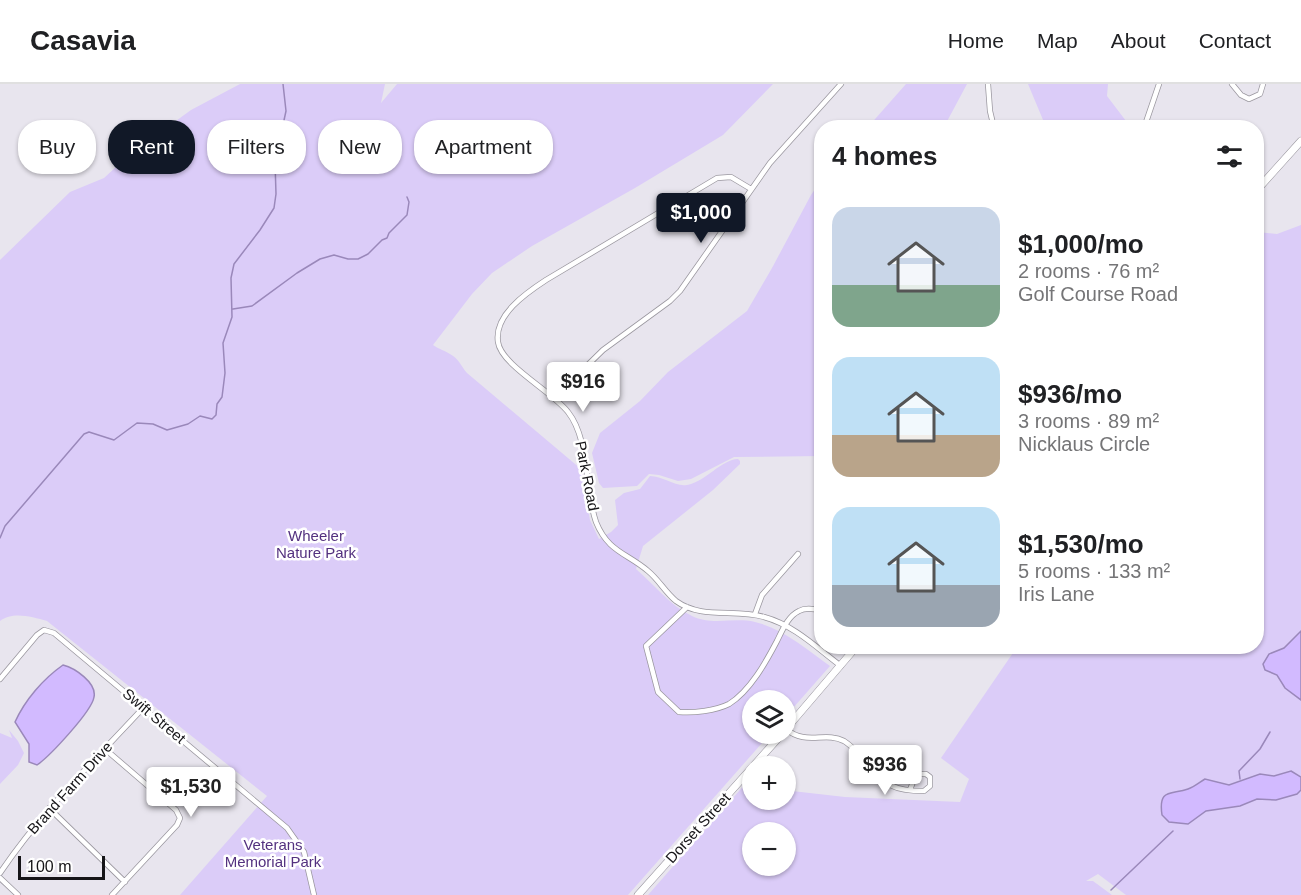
<!DOCTYPE html>
<meta charset="utf-8">
<style>
:root{--surface:#fff;--page:#f6f6f6;--text:#202124;--muted:#757577;--line:#e0e0e0;--accent:#111827}
body{margin:0;font-family:Helvetica,sans-serif;background:var(--page);color:var(--text);height:100vh;display:flex;flex-direction:column;font-size:22px;white-space:nowrap}
*{box-sizing:border-box;margin:0}
p{font-size:20px;color:var(--muted)}
.icon{flex:none;width:33px;height:33px;fill:none;stroke:currentColor;stroke-width:2;stroke-linecap:round;stroke-linejoin:round}
.map{position:relative;flex:1;overflow:hidden}
.panel{position:absolute;left:814px;top:36px;width:450px;height:534px;display:flex;flex-direction:column;background:var(--surface);border-radius:24px;box-shadow:0 2px 4px #0004}
.panel>*{flex:none}
.banner{position:absolute;left:18px;top:36px;width:570px;height:54px;display:flex;gap:12px}
.fabs{position:absolute;left:742px;top:606px;display:grid;gap:12px}
.fabs a{display:grid;place-items:center;width:54px;height:54px;border-radius:50%;background:var(--surface);box-shadow:0 2px 4px #0004;font-size:30px}
.scale{position:absolute;left:18px;bottom:15px;width:87px;box-sizing:border-box;padding-left:6px;border:3px solid #161518;border-top:0;font-size:16px;line-height:21px;white-space:nowrap;color:#161518;-webkit-text-stroke:4px #fff;paint-order:stroke}
.price{position:absolute;translate:-50% -51px;padding:0 14px;border-radius:6px;background:#fff;color:#222;font-size:20px;line-height:39px;filter:drop-shadow(0 2px 3px #0008)}
.price::after{content:'';position:absolute;left:50%;top:36px;width:18px;height:14px;margin-left:-9px;background:inherit;clip-path:polygon(0 0,100% 0,50% 100%)}
.price.current{background:var(--accent);color:#fff}
ul{padding:0;list-style:none}
li{display:flex;align-items:center;gap:18px;height:150px;padding:0 18px}
li span{display:grid;place-items:center;flex:none;width:168px;height:120px;border-radius:18px;color:#555}
li>.icon{margin-inline-start:auto}
span .icon{width:72px;height:72px;fill:#fffc;stroke-width:1}
li b{font-size:26px}
h2{display:flex;justify-content:space-between;align-items:center;height:72px;padding:0 18px;font-size:26px}
.pill{padding:0 21px;border-radius:24px;background:var(--surface);box-shadow:0 2px 4px #0004;font-size:21px;line-height:54px}
.pill.current{background:var(--accent);color:#fff}
header{display:flex;align-items:center;gap:36px;box-sizing:border-box;height:84px;padding:0 30px;background:var(--surface);border-bottom:2px solid var(--line)}
header strong{font-size:28px}
nav{display:flex;gap:33px;margin-inline-start:auto;font-size:21px}
.map>svg:first-child{display:block}
.green{fill:#dbccf8;fill-rule:evenodd}
.water{fill:#d2baff;stroke:#9a88ba;stroke-width:1.5}
.lines{fill:none;stroke-linecap:round;stroke-linejoin:round}
.stream{stroke:#9a88ba;stroke-width:1.5}
.street-casing{stroke:#9a979f;stroke-width:6}
.secondary-casing{stroke:#9a979f;stroke-width:8}
.street{stroke:#fff;stroke-width:4.5}
.secondary{stroke:#fff;stroke-width:7}
.labels{text-anchor:middle;stroke-width:5;stroke-linejoin:round;paint-order:stroke}
.street-label{font-size:15px;fill:#161518;stroke:#fff}
.park-label{font-size:15px;fill:#53317f;stroke:#fff}
</style>
<header>
<strong>Casavia</strong>
<nav><a>Home</a><a>Map</a><a>About</a><a>Contact</a></nav>
</header>
<div class="map">
<svg width="1301" height="811" viewBox="0 0 1301 811">
<rect width="100%" height="100%" fill="#e8e5ee"/>
<path class="green" d="M240,0H385L381,19L397,0H773L723,51L635,104L532,162L492,189L472,210L433,261C438,265 444,266 450,270C459,275 461,282 467,289L581,385L590,436L599,455L611,448L618,441L615,416L624,409L640,405L650,392C663,392 675,403 687,401C705,398 722,375 738,375L740,377V380L713,406L643,462L636,485C654,500 669,521 692,532C712,542 734,533 755,538C782,544 808,566 830,582L786,632V616H753V650H770L628,811H180L267,712L47,537C32,533 13,527 0,537V176L70,108L104,94L129,71L191,26Z
M906,0H967L944,43H868Z
M1028,0H1108L1107,12L1126,37V43H1046Z
M822,95V372L734,373L691,395L678,397L659,391L649,390L637,402L603,404L599,399L592,369L600,349L640,317L668,288L747,227L772,184L811,111Z
M1301,141V811H1126L1098,790L1086,797H1093L1112,811H648L753,691V716H786V704L792,707L845,713L960,718L969,695L941,674L1017,563L1257,562V148L1277,150ZM753,748H786V782H753Z
M9,646L18,657L24,669L18,681L0,700V649L12,654Z"/>
<path class="water" d="M1301,547V616L1285,604L1277,591L1265,586L1263,580L1269,570L1284,564Z
M63,581C75,584 97,599 94,613C92,627 50,672 37,681L29,678V660L15,638C25,616 43,595 63,581Z
M1291,687L1301,693V706L1297,710L1276,716L1257,715L1240,722L1206,727L1188,740L1169,738L1162,731C1158,704 1171,711 1188,705C1194,703 1200,698 1205,695L1229,701L1260,690L1274,692Z"/>
<g class="lines">
<path class="stream" d="M233,225L252,222L297,189L320,175L334,171L348,175H358L368,170L382,156L387,154L389,149L407,131L409,118L407,113
M0,454L5,442L84,350L89,348L114,356L137,339L153,340L167,346L188,340L200,332L212,335L216,331L217,320L222,313L225,289L223,259L232,233L231,194L234,180L260,146L274,124L276,110L275,78L286,27L283,0
M1240,695L1239,687L1260,665L1270,648
M1111,806L1173,747"/>
<g class="street-casing">
<path id="street" d="M988,0L990,27L994,44
M1232,0L1241,11L1249,15L1260,10L1263,0
M1144,44L1159,0
M751,105L731,93L717,94L546,196C526,209 494,231 498,258C501,281 553,308 568,328C590,356 584,404 596,438C608,468 627,469 648,487C659,496 665,508 676,517C702,536 735,524 764,533C794,541 817,564 841,582
M554,314L603,266L670,217L680,207L770,79L841,0
M687,523L646,562L658,608L679,628C694,629 715,627 729,620C750,607 766,578 777,557C782,547 788,532 799,527C806,523 815,525 822,527
M755,530L762,511L798,470
M0,595L37,551L44,546L54,549L287,744L304,768L314,811
M786,645C806,662 825,647 844,657C851,661 856,668 862,673C885,698 887,707 924,707L930,702V693L926,690H918L914,695L910,706
M105,665L176,726L180,734L177,741L112,811
M49,724L125,798
M0,789C41,728 94,677 144,623
M0,794L18,811"/>
</g>
<g class="secondary-casing">
<path id="secondary" d="M1257,106L1301,57
M786,645L857,562
M638,811L782,650"/>
</g>
<use href="#street" class="street"/>
<use href="#secondary" class="secondary"/>
</g>
<g class="labels">
<g class="street-label">
<text transform="translate(587 392) rotate(79)" y="5">Park Road</text>
<text transform="translate(154 632) rotate(40)" y="5">Swift Street</text>
<text transform="translate(70 704) rotate(-48)" y="5">Brand Farm Drive</text>
<text transform="translate(698 744) rotate(-48)" y="5">Dorset Street</text>
</g>
<g class="park-label">
<text x="316" y="457">Wheeler<tspan x="316" dy="17">Nature Park</tspan></text>
<text x="273" y="766">Veterans<tspan x="273" dy="17">Memorial Park</tspan></text>
</g>
</g>
</svg>
<div class="fabs">
<a><svg class="icon" aria-label="layers" viewBox="0 0 24 24"><path d="M12 4l9 5-9 5-9-5zM3 14l9 5 9-5"/></svg></a>
<a>+</a>
<a>−</a>
</div>
<div class="scale">100 m</div>
<b class="price current" style="left:701px;top:160px">$1,000</b>
<b class="price" style="left:583px;top:329px">$916</b>
<b class="price" style="left:885px;top:712px">$936</b>
<b class="price" style="left:191px;top:734px">$1,530</b>
<div class="banner">
<a class="pill">Buy</a>
<a class="pill current">Rent</a>
<a class="pill">Filters</a>
<a class="pill">New</a>
<a class="pill">Apartment</a>
</div>
<section class="panel">
<h2>4 homes<svg class="icon" aria-label="filters" viewBox="0 0 24 24"><path d="M4 7h16M4 17h16"/><circle cx="9" cy="7" r="2"/><circle cx="15" cy="17" r="2"/></svg></h2>
<ul>
<li><span style="background:linear-gradient(#c9d6e8 65%,#7fa58c 0)"><svg class="icon" aria-label="home" viewBox="0 0 24 24"><path d="M3 11l9-7 9 7M6 9v11h12V9"/></svg></span><div><b>$1,000/mo</b><p>2 rooms · 76 m²</p><p>Golf Course Road</p></div></li>
<li><span style="background:linear-gradient(#bfe0f5 65%,#b9a48a 0)"><svg class="icon" aria-label="home" viewBox="0 0 24 24"><path d="M3 11l9-7 9 7M6 9v11h12V9"/></svg></span><div><b>$936/mo</b><p>3 rooms · 89 m²</p><p>Nicklaus Circle</p></div></li>
<li><span style="background:linear-gradient(#bfe0f5 65%,#9aa5b1 0)"><svg class="icon" aria-label="home" viewBox="0 0 24 24"><path d="M3 11l9-7 9 7M6 9v11h12V9"/></svg></span><div><b>$1,530/mo</b><p>5 rooms · 133 m²</p><p>Iris Lane</p></div></li>
</ul>
</section>
</div>
